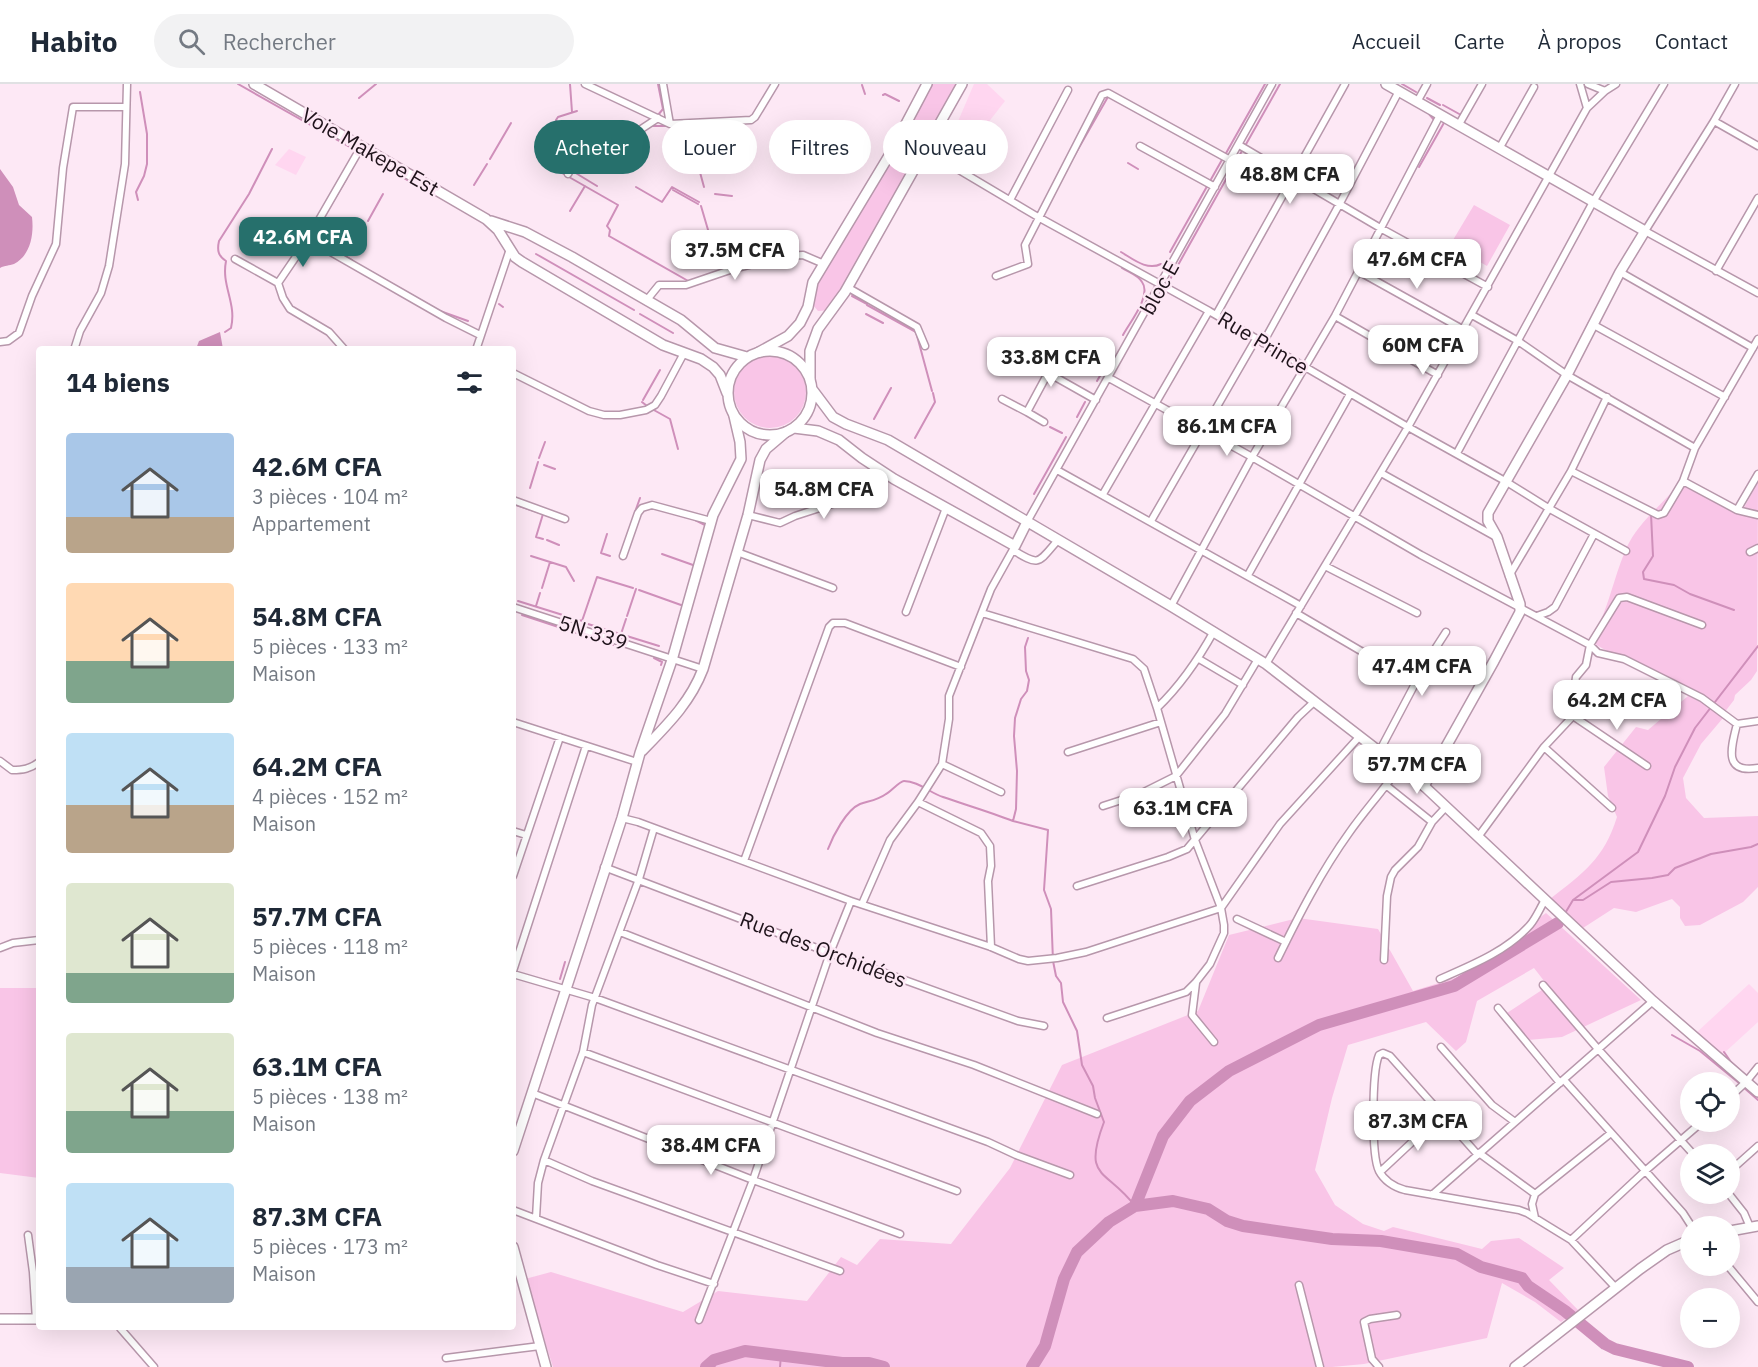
<!DOCTYPE html>
<html lang="fr">
<meta charset="utf-8">
<style>
:root{--surface:#fff;--page:#f2f2f3;--text:#1f2937;--muted:#747a83;--line:#e0e1e3;--accent:#26706c}
body{margin:0;font-family:"IBM Plex Sans",sans-serif;background:var(--page);color:var(--text);height:100vh;display:flex;flex-direction:column;font-size:22px;white-space:nowrap}
*{box-sizing:border-box;margin:0}
p{font-size:20px;color:var(--muted)}
.icon{flex:none;width:33px;height:33px;fill:none;stroke:currentColor;stroke-width:2;stroke-linecap:round;stroke-linejoin:round}
.map{position:relative;flex:1;overflow:hidden}
.drawer{position:absolute;left:36px;top:262px;width:480px;height:984px;display:flex;flex-direction:column;background:var(--surface);border-radius:6px;box-shadow:0 6px 24px #0002}
.drawer>*{flex:none}
.top-card{position:absolute;left:534px;top:36px;width:570px;height:54px;display:flex;gap:12px}
.controls{position:absolute;left:1680px;top:988px;display:grid;gap:12px}
.controls a{display:grid;place-items:center;width:60px;height:60px;border-radius:50%;background:var(--surface);box-shadow:0 6px 24px #0002;font-size:30px}
.price{position:absolute;translate:-50% -51px;padding:0 14px;border-radius:12px;background:#fff;color:#222;font-size:20px;line-height:39px;filter:drop-shadow(0 2px 3px #0008)}
.price::after{content:'';position:absolute;left:50%;top:36px;width:18px;height:14px;margin-left:-9px;background:inherit;clip-path:polygon(0 0,100% 0,50% 100%)}
.price.active{background:var(--accent);color:#fff}
ul{padding:0;list-style:none}
li{display:flex;align-items:center;gap:18px;height:150px;padding:0 30px}
li span{display:grid;place-items:center;flex:none;width:168px;height:120px;border-radius:6px;color:#555}
li>.icon{margin-inline-start:auto}
span .icon{width:72px;height:72px;fill:#fffc;stroke-width:1}
li b{font-size:26px}
h2{display:flex;justify-content:space-between;align-items:center;height:72px;padding:0 30px;font-size:26px}
.pill{padding:0 21px;border-radius:27px;background:var(--surface);box-shadow:0 6px 24px #0002;font-size:21px;line-height:54px}
.pill.active{background:var(--accent);color:#fff}
header{display:flex;align-items:center;gap:36px;box-sizing:border-box;height:84px;padding:0 30px;background:var(--surface);border-bottom:2px solid var(--line)}
header strong{font-size:28px}
nav{display:flex;gap:33px;margin-inline-start:auto;font-size:21px}
.search{width:420px;height:54px;background:var(--page);display:flex;align-items:center;gap:15px;box-sizing:border-box;padding:0 21px;border-radius:33px;color:var(--muted);font-size:22px}
.map>svg:first-child{display:block}
.built{fill:#ffd6f0}
.green{fill:#f9c5e7}
.water{fill:#cf8fba}
.lines{fill:none;stroke-linecap:round;stroke-linejoin:round}
.stream{stroke:#cf8fba;stroke-width:2}
.river{stroke:#cf8fba;stroke-width:12}
.street-casing{stroke:#b797ab;stroke-width:9}
.secondary-casing{stroke:#b797ab;stroke-width:12}
.primary-casing{stroke:#b797ab;stroke-width:12}
.street{stroke:#fff;stroke-width:6}
.secondary{stroke:#fff;stroke-width:9}
.primary{stroke:#fff;stroke-width:9}
.labels{text-anchor:middle;stroke-width:5;stroke-linejoin:round;paint-order:stroke}
.street-label{font-size:21px;fill:#1f131b;stroke:#fde8f5}
</style>
<header>
<strong>Habito</strong>
<div class="search"><svg class="icon" aria-label="search" viewBox="0 0 24 24"><circle cx="10" cy="10" r="6"/><path d="M15 15l6 6"/></svg>Rechercher</div>
<nav><a>Accueil</a><a>Carte</a><a>À propos</a><a>Contact</a></nav>
</header>
<div class="map">
<svg width="1758" height="1283" viewBox="0 0 1758 1283">
<rect width="100%" height="100%" fill="#fde8f5"/>
<path class="built" d="M974,0H987L1005,17L977,53L960,40L959,43L956,42Z
M289,65L306,73L296,91L275,81Z
M1749,900L1758,909V938L1722,971L1696,949Z"/>
<path class="green" d="M928,0H962L937,42L924,47L913,42L910,33Z
M907,56C918,62 918,67 918,79L833,226L818,227L813,221L814,198L899,59Z
M1474,121L1510,141L1487,182L1450,161Z
M734 308a36 36 0 1 1 72 0a36 36 0 1 1-72 0Z
M1758,398L1757,587L1751,596L1735,611L1734,616L1724,629C1682,601 1633,584 1590,557C1608,529 1613,495 1626,465C1638,438 1661,422 1679,400L1740,431Z
M1688,612L1705,620L1723,634L1701,660L1683,694L1686,714L1704,734L1758,732V803L1743,818L1700,841L1685,842L1680,834V823L1672,815L1636,828L1614,824L1583,844L1550,815C1583,789 1604,775 1617,733L1608,712L1604,683L1636,643L1648,646Z
M1546,829L1641,916L1562,953L1528,956L1507,929L1548,902L1534,884L1477,917L1466,958L1456,967L1426,938L1348,961L1332,1014L1315,1086L1335,1121L1363,1140L1384,1147L1393,1143L1482,1165L1491,1157L1519,1154L1564,1184L1549,1196L1578,1226L1561,1238L1535,1218L1502,1199L1487,1254L1364,1280L1332,1283H553L525,1195L551,1188L683,1228L718,1207L807,1217L841,1173L857,1181L880,1155L951,1160L1010,1084L1062,981L1198,927L1229,851L1298,834L1378,845L1413,907L1458,893Z
M0,904H38L39,906V1094L0,1089Z"/>
<path class="water" d="M0,85L13,103L19,121L32,133C34,150 31,171 14,180C9,182 5,181 0,184Z
M220,248L223,265H196L199,257Z"/>
<g class="lines">
<path class="stream" d="M238,0L355,66
M570,0L572,28
M1402,0L1416,8
M862,1L865,10
M883,11L885,10L899,17
M359,14L376,0
M1427,14L1440,21
M1443,21L1461,31
M577,27L558,33L556,36L559,45L541,77L618,121L607,142L610,146L609,152L690,198
M1429,30L1435,37
M658,31L663,25L658,0
M652,42H668
M1245,62L1280,0
M361,69L431,110
M584,69L574,88L597,102
M695,70L704,103
M1225,71L1265,0
M490,75L511,39
M1128,79L1138,85
M1069,81L1109,11
M1419,83L1445,37
M474,101L487,80
M636,103L662,118L672,103L699,118
M673,106L698,120
M715,110L732,112
M138,116L136,108L144,92L147,80V50L140,8
M701,122L711,156
M570,127L585,102
M322,136L347,94
M368,137L383,110
M299,144L308,150
M318,156L352,176
M1121,168C1133,175 1147,187 1161,180
M1170,168L1223,74
M536,170L634,226
M1122,184C1128,188 1138,191 1142,198C1152,211 1130,238 1123,251
M370,187L440,227L468,237
M1168,199L1243,65
M852,212L867,220
M499,220L503,223
M867,221L916,248L932,307
M640,230L673,249
M866,230L883,239
M225,248L231,244C237,219 221,202 226,177C218,172 217,166 219,157L249,110L272,65
M1097,297L1111,273
M643,316L660,286
M642,318L647,322
M652,325L670,335L678,365
M1077,333L1085,318
M874,335L891,304
M1050,343L1062,349
M915,354L935,318L933,309
M539,374L545,358
M544,381L555,385
M1047,387L1066,353
M530,404L538,378
M1034,410L1047,387
M850,411L854,403
M513,420L543,430L536,453L543,455
M635,428L640,414
M1651,430L1653,472L1643,488L1644,495L1674,501L1690,510L1734,526
M693,435L705,441
M607,450L601,469L610,472
M547,456L559,461
M662,470L693,481
M531,472L566,483L574,497
M542,504L550,478
M639,506L681,521
M518,517L582,537L597,493L633,504
M536,522L540,509
M522,531L613,561
M627,532L636,505
M588,540L659,562
M621,550L626,535
M1028,554L1025,563L1026,587L1029,596L1027,607L1021,615L1015,634L1014,652L1017,687L1016,725L1013,737L1048,746L1044,806L1051,825L1053,877L1056,892L1061,899L1063,918L1077,947L1082,981L1093,1002L1095,1014L1104,1038C1082,1096 1106,1084 1135,1122
M654,574L662,578L661,581
M828,765C833,752 846,726 860,720C869,717 878,716 886,710C890,708 900,697 904,697C918,697 930,709 943,713C966,721 990,728 1013,737
M1573,816H1583L1611,798L1652,794L1668,791L1675,784L1711,770L1751,763L1758,760
M1564,831L1573,816L1638,768L1665,712L1675,683L1695,644L1758,562
M560,895L565,878
M1672,951L1700,967L1739,999
M1724,968L1731,978L1746,992
M1757,1001L1758,1002
M1742,1002L1758,1016
M780,1283L781,1271"/>
<path class="river" d="M1135,1122L1163,1052L1190,1017L1229,987L1319,941L1454,902L1558,839
M706,1283L714,1276L745,1267L842,1279H869L884,1283
M1032,1283L1045,1262L1064,1195L1077,1168L1109,1138L1135,1122L1173,1117L1208,1125L1227,1137L1243,1142L1332,1155L1381,1157L1457,1170L1481,1183L1522,1194L1528,1202L1565,1227L1605,1260L1615,1265L1688,1283"/>
<g class="street-casing">
<path id="street" d="M585,0L670,40L751,36L755,33L775,0
M663,0L670,40
M1588,0L1605,7
M1735,0L1714,37L1645,147L1758,209
M1417,18L1427,0
M1587,24L1605,7L1616,0
M1714,37L1758,62
M1458,42L1482,0
M900,51L1038,133L1209,227L1408,343L1505,397L1550,425L1626,467
M1239,61L1382,145L1488,203
M1140,62L1215,103
M361,63L308,155L446,234L480,251
M1499,65L1534,3
M568,90L585,62L602,59L614,63L658,34
M1010,116L1068,6
M235,175L278,199L283,214L290,225L329,248L345,266
M1358,187L1464,246
M1716,187L1758,114
M1620,188L1753,264
M996,192L1028,180L1025,161L1102,11L1108,9L1230,76
M278,199L308,155
M847,203L917,243L925,262
M646,217L659,201H686L733,185L786,172L803,171L824,180
M1216,231L1345,0
M1472,231L1518,257L1567,291L1695,364
M1335,232L1438,291
M1592,240L1725,313
M0,258L8,257L19,249L32,212L56,160L63,84L73,23H126
M1263,259L1339,121L1399,7
M74,266L80,247L101,209L109,182L125,80L127,0
M476,266L510,165
M1018,272L1096,316
M513,289L589,327L604,331H620L646,326L655,321L661,312L684,269
M1109,294L1252,373L1421,471L1590,561L1598,569L1624,575L1702,614L1737,640L1758,637
M1002,315L1027,328L1048,289
M1027,328L1044,338
M1457,369L1593,118L1664,0
M1057,386L1301,522
M1571,387L1607,313
M1381,389L1496,453
M1683,397L1695,364L1758,255
M1103,410L1209,227
M513,416L565,435
M1737,426L1758,431
M748,431L780,439L795,432L838,418L845,414L855,413L875,383
M1151,437L1256,255
M1027,438L1272,0
M1013,466C1040,483 1038,479 1058,456
M737,468L833,504
M1750,468L1758,464
M623,472L638,429L642,424L652,421L711,437
M1325,482L1417,529
M1248,491L1350,310
M1509,492L1571,387L1658,431L1664,429L1683,397L1737,426L1758,390
M1171,522L1252,373L1335,232L1440,31
M513,523L703,585
M906,528L946,424
M982,529L1133,575L1144,585L1157,624
M1296,529L1378,577
M1537,532L1548,528L1555,523L1594,450
M1199,575L1243,601
M1266,580L1408,343L1587,24L1580,0
M1573,632L1647,682
M513,638L637,678
M1737,640C1731,664 1723,690 1758,684
M1544,663L1612,724
M1068,668L1161,638
M1379,668L1426,579L1446,548
M0,677L12,686C23,686 30,685 39,678
M942,680L1001,708
M1387,702L1432,738
M918,718L981,749L990,762L991,782L988,797L991,863
M1103,722L1140,710L1176,692L1225,630L1258,575
M622,734L638,738L851,817L991,863L1019,875L1028,877L1057,874L1086,868L1221,824L1280,740L1360,652
M654,744L639,795L592,921L583,968L544,1076L592,1097L840,1187
M513,747L526,751
M1478,753L1544,663L1573,632L1576,623L1574,609L1576,593L1586,581L1590,561L1619,514L1627,513L1702,541
M744,777L829,543L833,539H845L961,583
M604,783L830,869L1018,937L1044,942
M513,792L560,653
M1077,802L1168,773L1187,765L1298,633L1315,617
M862,820L890,756L918,718L942,680L949,635V612L991,505L1015,462
M1237,835L1286,858
M620,848L877,949L974,981L1097,1030
M0,864L13,859L39,856
M1278,874C1299,831 1321,788 1349,749C1365,726 1384,706 1399,683
M1384,876L1387,812L1391,793L1395,786L1418,763L1432,738L1446,723
M513,887L586,662
M513,890L595,914L988,1058L1016,1071L1070,1091
M1440,895C1472,881 1507,867 1530,841C1536,834 1540,824 1545,816
M1196,899L1192,931L1214,958
M1543,901L1598,965L1694,1071
M1498,924L1560,999
M1107,934L1186,908L1196,898L1210,880L1224,849V841L1221,824L1195,756L1157,624C1181,601 1198,576 1214,547
M1441,963L1492,1021L1515,1038
M583,968L957,1107
M1564,996L1683,1129L1692,1143
M532,1009L753,1096L900,1150
M1730,1013L1746,998L1758,983
M1479,1069L1535,1110
M1478,1071L1390,972L1383,969L1379,971C1372,987 1371,1071 1379,1087C1385,1098 1394,1103 1405,1106L1519,1126L1527,1129L1571,1156L1645,1087L1702,1038
M1730,1087L1758,1062
M1380,1088L1441,1031
M1729,1110L1744,1129L1750,1143
M1432,1111L1653,917
M513,1126L657,1181L714,1200
M536,1134L538,1099L544,1076
M1535,1134L1532,1120L1535,1110L1611,1049
M28,1151L33,1188L36,1236
M1571,1156L1616,1204
M1728,1182L1758,1218
M1299,1201L1320,1283
M699,1236L753,1096L830,869L851,817
M120,1244L154,1283
M446,1274L540,1262
M1379,1283L1372,1275L1364,1238L1370,1235L1397,1231"/>
</g>
<g class="secondary-casing">
<path id="secondary" d="M1386,0L1645,147L1620,188L1567,291L1488,429V437L1497,453L1520,520V528L1494,577L1424,702
M759,268L788,252L800,239L808,223L813,198L890,70L927,0
M810,294V267L818,245L845,208L962,0
M642,667C667,641 690,619 703,585L748,431L760,376L766,365L786,348
M513,1067L622,734L640,669L672,576L713,431L741,375L740,358L734,332
M1730,1147L1758,1142
M513,1163L546,1283
M0,1235H39
M1515,1283L1640,1185L1667,1166L1690,1156"/>
</g>
<g class="primary-casing">
<path id="primary" d="M254,0L486,135L498,146L515,173L522,178L663,261L701,275L713,283L720,291L727,309
M491,137L525,148L572,173L681,236L715,264L747,273
M728 309a42 42 0 1 1 84 0a42 42 0 1 1-84 0Z
M812,305L833,333L846,340L888,356L1171,522L1266,580L1424,702L1653,917L1758,1008
M794,344L818,347L839,356L862,374L894,395L1015,462L1027,438"/>
</g>
<use href="#street" class="street"/>
<use href="#secondary" class="secondary"/>
<use href="#primary" class="primary"/>
</g>
<g class="labels">
<g class="street-label">
<text transform="translate(370 68) rotate(30)" y="7">Voie Makepe Est</text>
<text transform="translate(1160 204) rotate(-61)" y="7">bloc E</text>
<text transform="translate(1263 259) rotate(31)" y="7">Rue Prince</text>
<text transform="translate(593 549) rotate(18)" y="7">5N.339</text>
<text transform="translate(823 866) rotate(21)" y="7">Rue des Orchidées</text>
</g>
</g>
</svg>
<div class="controls">
<a><svg class="icon" aria-label="locate" viewBox="0 0 24 24"><circle cx="12" cy="12" r="6"/><path d="M12 2v4M12 18v4M2 12h4M18 12h4"/></svg></a>
<a><svg class="icon" aria-label="layers" viewBox="0 0 24 24"><path d="M12 4l9 5-9 5-9-5zM3 14l9 5 9-5"/></svg></a>
<a>+</a>
<a>−</a>
</div>
<b class="price" style="left:1290px;top:121px">48.8M CFA</b>
<b class="price active" style="left:303px;top:184px">42.6M CFA</b>
<b class="price" style="left:735px;top:197px">37.5M CFA</b>
<b class="price" style="left:1417px;top:206px">47.6M CFA</b>
<b class="price" style="left:1423px;top:292px">60M CFA</b>
<b class="price" style="left:1051px;top:304px">33.8M CFA</b>
<b class="price" style="left:1227px;top:373px">86.1M CFA</b>
<b class="price" style="left:824px;top:436px">54.8M CFA</b>
<b class="price" style="left:1422px;top:613px">47.4M CFA</b>
<b class="price" style="left:1617px;top:647px">64.2M CFA</b>
<b class="price" style="left:1417px;top:711px">57.7M CFA</b>
<b class="price" style="left:1183px;top:755px">63.1M CFA</b>
<b class="price" style="left:1418px;top:1068px">87.3M CFA</b>
<b class="price" style="left:711px;top:1092px">38.4M CFA</b>
<div class="top-card">
<a class="pill active">Acheter</a>
<a class="pill">Louer</a>
<a class="pill">Filtres</a>
<a class="pill">Nouveau</a>
</div>
<section class="drawer">
<h2>14 biens<svg class="icon" aria-label="filters" viewBox="0 0 24 24"><path d="M4 7h16M4 17h16"/><circle cx="9" cy="7" r="2"/><circle cx="15" cy="17" r="2"/></svg></h2>
<ul>
<li><span style="background:linear-gradient(#a9c7e8 70%,#b9a48a 0)"><svg class="icon" aria-label="home" viewBox="0 0 24 24"><path d="M3 11l9-7 9 7M6 9v11h12V9"/></svg></span><div><b>42.6M CFA</b><p>3 pièces · 104 m²</p><p>Appartement</p></div></li>
<li><span style="background:linear-gradient(#ffd9b3 65%,#7fa58c 0)"><svg class="icon" aria-label="home" viewBox="0 0 24 24"><path d="M3 11l9-7 9 7M6 9v11h12V9"/></svg></span><div><b>54.8M CFA</b><p>5 pièces · 133 m²</p><p>Maison</p></div></li>
<li><span style="background:linear-gradient(#bfe0f5 60%,#b9a48a 0)"><svg class="icon" aria-label="home" viewBox="0 0 24 24"><path d="M3 11l9-7 9 7M6 9v11h12V9"/></svg></span><div><b>64.2M CFA</b><p>4 pièces · 152 m²</p><p>Maison</p></div></li>
<li><span style="background:linear-gradient(#dfe7d0 75%,#7fa58c 0)"><svg class="icon" aria-label="home" viewBox="0 0 24 24"><path d="M3 11l9-7 9 7M6 9v11h12V9"/></svg></span><div><b>57.7M CFA</b><p>5 pièces · 118 m²</p><p>Maison</p></div></li>
<li><span style="background:linear-gradient(#dfe7d0 65%,#7fa58c 0)"><svg class="icon" aria-label="home" viewBox="0 0 24 24"><path d="M3 11l9-7 9 7M6 9v11h12V9"/></svg></span><div><b>63.1M CFA</b><p>5 pièces · 138 m²</p><p>Maison</p></div></li>
<li><span style="background:linear-gradient(#bfe0f5 70%,#9aa5b1 0)"><svg class="icon" aria-label="home" viewBox="0 0 24 24"><path d="M3 11l9-7 9 7M6 9v11h12V9"/></svg></span><div><b>87.3M CFA</b><p>5 pièces · 173 m²</p><p>Maison</p></div></li>
</ul>
</section>
</div>
